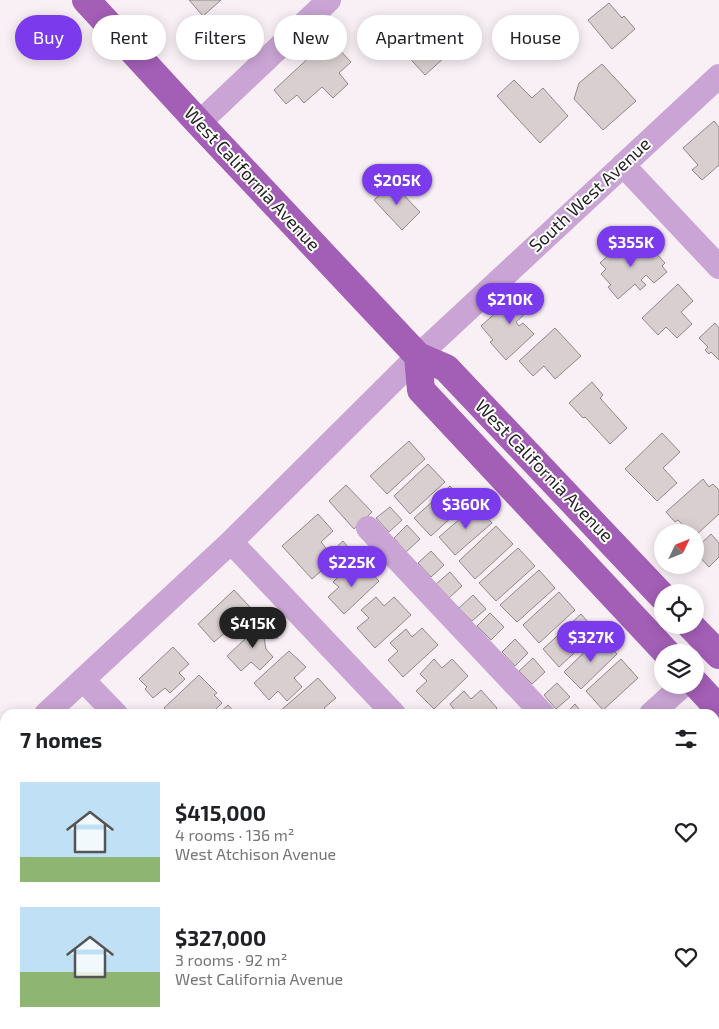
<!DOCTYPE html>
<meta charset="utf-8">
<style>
:root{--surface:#fff;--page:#f6f6f6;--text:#202124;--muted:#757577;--accent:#7c3aed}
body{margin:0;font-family:"Exo 2",sans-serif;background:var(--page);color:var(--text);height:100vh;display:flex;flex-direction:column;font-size:19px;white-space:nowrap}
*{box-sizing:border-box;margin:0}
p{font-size:16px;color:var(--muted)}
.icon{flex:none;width:28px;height:28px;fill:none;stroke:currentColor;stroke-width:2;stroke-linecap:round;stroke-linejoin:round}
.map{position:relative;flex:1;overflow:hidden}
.drawer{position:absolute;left:0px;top:709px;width:720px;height:321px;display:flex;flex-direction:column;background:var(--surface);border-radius:15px 15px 0 0;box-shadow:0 2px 12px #0003}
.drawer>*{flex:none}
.top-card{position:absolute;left:15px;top:15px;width:690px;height:45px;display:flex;gap:10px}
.needle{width:32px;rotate:47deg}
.fabs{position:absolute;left:654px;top:524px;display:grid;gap:10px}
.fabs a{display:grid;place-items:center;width:50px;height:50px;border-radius:50%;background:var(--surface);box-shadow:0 2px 12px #0003;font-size:25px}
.price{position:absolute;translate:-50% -42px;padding:0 11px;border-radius:18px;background:var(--accent);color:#fff;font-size:16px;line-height:32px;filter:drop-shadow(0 1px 2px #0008)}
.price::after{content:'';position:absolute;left:50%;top:30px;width:15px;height:11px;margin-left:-8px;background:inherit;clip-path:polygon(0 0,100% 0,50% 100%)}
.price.active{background:#222;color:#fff}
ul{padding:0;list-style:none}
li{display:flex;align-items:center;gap:15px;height:125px;padding:0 20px}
li span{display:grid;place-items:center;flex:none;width:140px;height:100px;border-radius:0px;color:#555}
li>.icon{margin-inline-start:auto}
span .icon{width:60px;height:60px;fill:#fffc;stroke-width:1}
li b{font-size:21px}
h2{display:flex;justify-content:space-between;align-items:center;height:60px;padding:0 20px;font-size:21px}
.tag{padding:0 18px;border-radius:22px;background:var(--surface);box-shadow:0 2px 12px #0003;font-size:18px;line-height:45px}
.tag.active{background:var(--accent);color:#fff}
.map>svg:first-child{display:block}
.green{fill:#f9b5aa}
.building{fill:#d9cfd0;stroke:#92888a}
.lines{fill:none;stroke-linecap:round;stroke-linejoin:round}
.minor{stroke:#c9a4d4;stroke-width:24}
.major{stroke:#a35eb6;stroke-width:28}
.labels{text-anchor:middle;stroke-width:4;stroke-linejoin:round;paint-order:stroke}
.street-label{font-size:18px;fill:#272426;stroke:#fff}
</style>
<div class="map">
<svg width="719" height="1029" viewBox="0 0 719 1029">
<rect width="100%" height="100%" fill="#f9f0f5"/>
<path class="green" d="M5,783V1025H270L274,1029H0V788Z"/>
<path class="building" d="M189,0H221L203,16Z
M609,3L622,18L624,16L635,29L612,49L588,20Z
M422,33L445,57L425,75L403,51Z
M329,39L351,62L339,73L348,84L333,98L322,87L304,103L297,95L286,104L274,90Z
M602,64L636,101L603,130L574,99L579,83Z
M514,80L532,98L543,88L568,116L540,143L497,96Z
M714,121L719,127V165L702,180L692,170L698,165L683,148Z
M392,183L420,212L402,230L374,200Z
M626,239L634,248L639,244L647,253L652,249L665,263L662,266L667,272L654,283L646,275L641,280L646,285L640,290L635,284L618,299L608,287L611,285L601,274L606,269L600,263Z
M678,284L693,301L681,312L692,324L677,338L666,327L658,335L642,318Z
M522,289L536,304L516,322L519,326L523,323L534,334L506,360L490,342L493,340L481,326Z
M715,323L719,328V360L711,352L709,354L705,350L708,347L699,338Z
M555,328L581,356L555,379L544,366L533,376L519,361Z
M592,382L603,395L600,398L627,428L610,444L585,417L583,418L569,403Z
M662,433L680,452L663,468L677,483L657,501L625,469Z
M409,441L425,459L387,494L370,476Z
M428,464L445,482L410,514L394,496Z
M703,479L709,487L713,484L719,490V514L696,535L689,526L686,529L678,520L675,522L666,512Z
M346,485L372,512L354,529L329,501Z
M450,486L466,504L431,536L414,518Z
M476,505L492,523L455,555L439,537Z
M390,507L402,520L389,532L376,518Z
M318,514L333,531L321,542L330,553L343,541L348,547L312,579L282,546Z
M407,525L420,539L406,552L394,538Z
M496,526L513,544L475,579L459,561Z
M711,534L719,543V557L709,567L695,552V549Z
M518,548L535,566L496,601L479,583Z
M431,551L444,565L431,577L418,563Z
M363,564L379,581L344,614L328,597L339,587L333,582L347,568L353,574Z
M539,570L555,588L517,622L500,605Z
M450,572L462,586L449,598L436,584Z
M234,590L250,607L239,618L245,625L232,637L227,631L214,642L198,624Z
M559,592L575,610L539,643L523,625Z
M473,595L486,609L472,621L459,608Z
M376,597L384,606L394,597L411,615L375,648L357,628L369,618L361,610Z
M490,613L504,627L491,640L477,626Z
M581,614L597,632L559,667L543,649Z
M263,622L278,638H264L266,649L273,657L260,670L251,662L241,671L227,656Z
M422,628L438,645L403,677L388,660L398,651L390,643L406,629L412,637Z
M601,636L617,654L581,689L564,672Z
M515,639L528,653L515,666L502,652Z
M173,647L189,664L179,673L185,679L170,693L165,688L153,698L145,689L147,687L139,679Z
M289,651L306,667L294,678L302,687L287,701L278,691L269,700L254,683Z
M533,658L545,672L532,684L519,671Z
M434,659L442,668L452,659L468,676L434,709L416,691L427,681L420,674Z
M621,659L638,678L603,710L586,691Z
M199,675L217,693L214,695L222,703L211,714H170L164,708Z
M318,678L336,698L324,708L329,714H283L280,711Z
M557,683L570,697L556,709L544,695Z
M481,690L497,708L492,714H454L456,712L450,704L464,691L471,699Z
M575,704L583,714H565Z
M228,705L236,714H218Z
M718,846H719V887L715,882V849Z
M294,1025H321L317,1029H310L308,1026L305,1029H298Z
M426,1025H465L466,1026L463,1029H424L423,1028Z
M515,1025H536L539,1029H510Z
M571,1025H603L606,1029H575Z"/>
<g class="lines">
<path class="minor" d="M199,123L329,0
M623,165L719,267
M368,528L543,714
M231,542L394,714
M83,680L116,714
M46,714L231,542L418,356L719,76
M651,714L683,685
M0,755L5,750
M715,1000L719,993
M660,1029L665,1025
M702,1029L703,1025"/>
<path class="major" d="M86,0L199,123L418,356L446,368L662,596
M418,356L421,390L666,652
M690,625L719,655
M695,683L719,709"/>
</g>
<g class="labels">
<g class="street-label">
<text transform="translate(252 179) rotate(47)" y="6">West California Avenue</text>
<text transform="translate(590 195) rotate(-43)" y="6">South West Avenue</text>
<text transform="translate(544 471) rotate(46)" y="6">West California Avenue</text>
</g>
</g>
</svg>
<div class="fabs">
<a><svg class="needle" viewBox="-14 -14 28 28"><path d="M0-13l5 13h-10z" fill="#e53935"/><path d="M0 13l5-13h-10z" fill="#757577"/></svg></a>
<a><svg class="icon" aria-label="locate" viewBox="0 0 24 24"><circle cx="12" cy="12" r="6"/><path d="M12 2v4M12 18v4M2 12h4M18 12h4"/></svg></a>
<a><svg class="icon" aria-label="layers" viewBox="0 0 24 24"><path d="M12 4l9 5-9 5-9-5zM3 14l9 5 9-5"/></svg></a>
</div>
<b class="price" style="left:397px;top:206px">$205K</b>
<b class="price" style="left:631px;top:268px">$355K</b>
<b class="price" style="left:510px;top:325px">$210K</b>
<b class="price" style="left:466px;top:530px">$360K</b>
<b class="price" style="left:352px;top:588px">$225K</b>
<b class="price active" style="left:253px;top:649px">$415K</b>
<b class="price" style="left:591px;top:663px">$327K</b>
<div class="top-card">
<a class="tag active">Buy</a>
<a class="tag">Rent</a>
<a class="tag">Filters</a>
<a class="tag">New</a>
<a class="tag">Apartment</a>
<a class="tag">House</a>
</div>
<section class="drawer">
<h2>7 homes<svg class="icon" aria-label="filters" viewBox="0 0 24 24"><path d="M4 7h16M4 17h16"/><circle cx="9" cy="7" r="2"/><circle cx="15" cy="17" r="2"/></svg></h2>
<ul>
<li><span style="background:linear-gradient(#bfe0f5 75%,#8fb573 0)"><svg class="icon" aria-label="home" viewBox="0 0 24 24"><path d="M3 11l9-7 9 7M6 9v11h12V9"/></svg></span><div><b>$415,000</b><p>4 rooms · 136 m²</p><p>West Atchison Avenue</p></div><svg class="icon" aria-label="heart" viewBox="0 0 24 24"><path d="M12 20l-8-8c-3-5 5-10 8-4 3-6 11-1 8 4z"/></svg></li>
<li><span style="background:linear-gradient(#bfe0f5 65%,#8fb573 0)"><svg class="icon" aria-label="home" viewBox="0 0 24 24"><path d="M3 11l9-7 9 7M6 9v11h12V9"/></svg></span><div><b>$327,000</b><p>3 rooms · 92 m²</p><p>West California Avenue</p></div><svg class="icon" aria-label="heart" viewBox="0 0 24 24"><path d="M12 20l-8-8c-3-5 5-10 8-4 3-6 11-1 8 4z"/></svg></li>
</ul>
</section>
</div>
